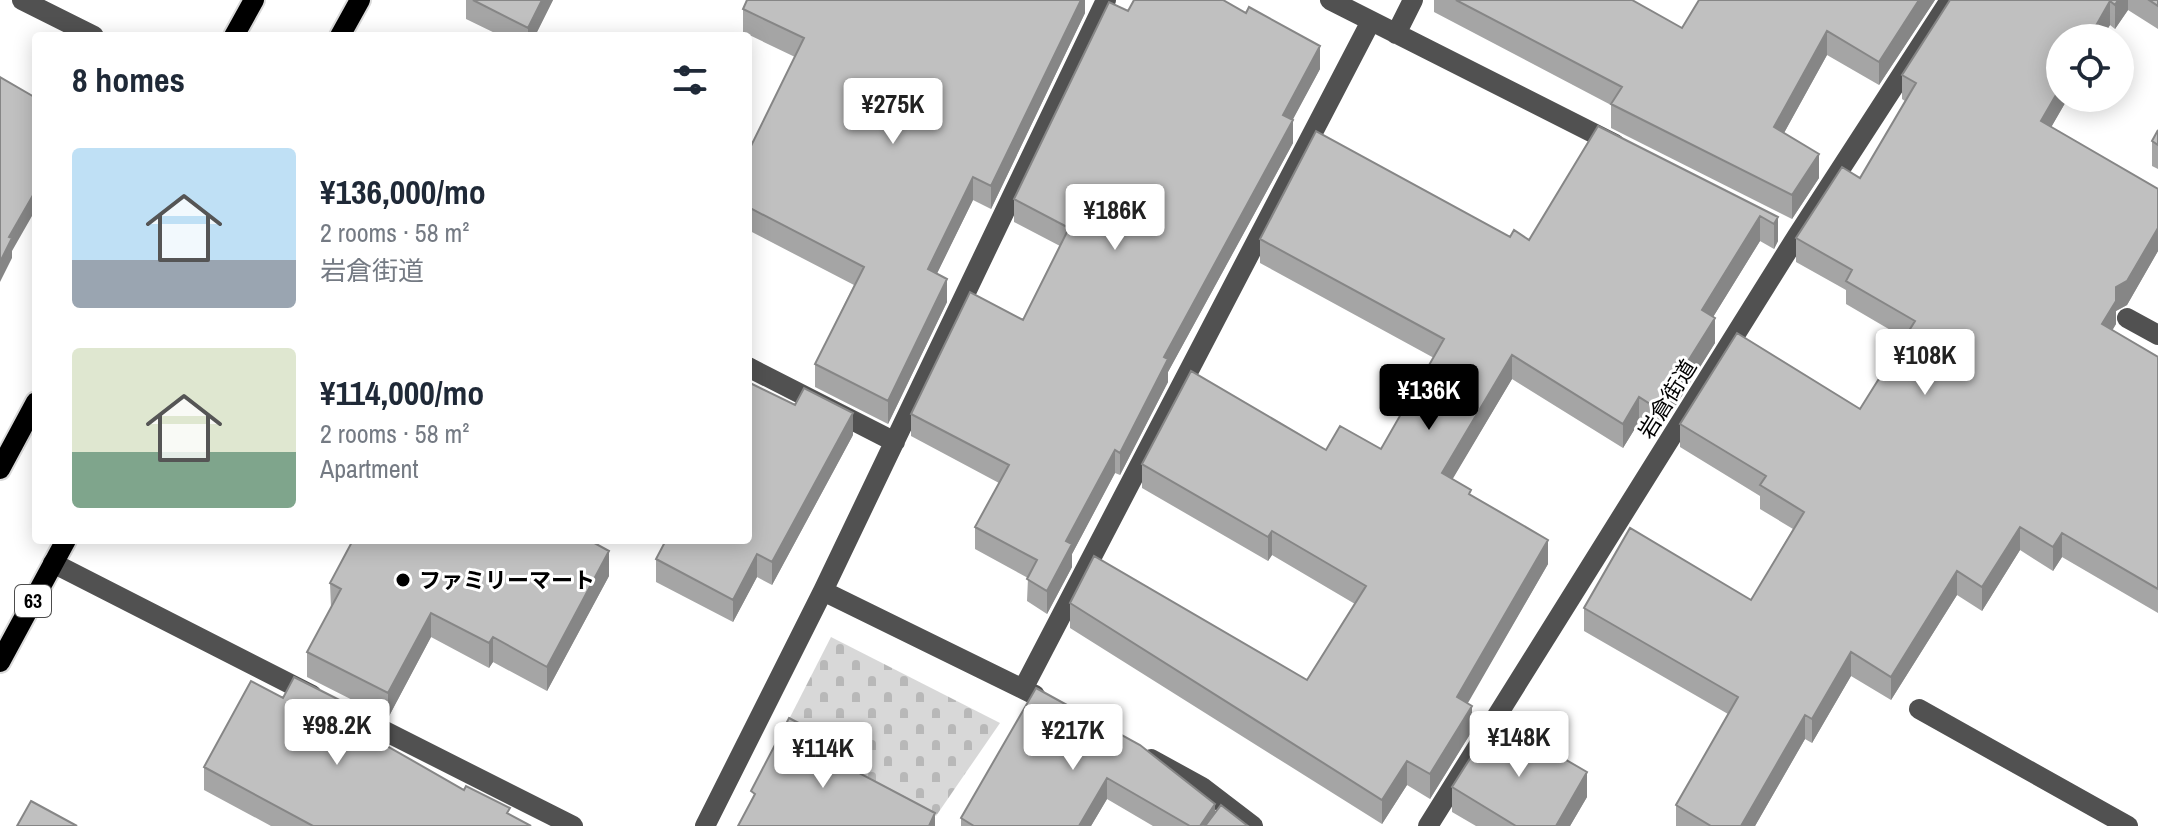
<!DOCTYPE html>
<meta charset="utf-8">
<style>
:root{--surface:#fff;--page:#f2f2f3;--text:#1f2937;--muted:#747a83;--accent:#000}
body{margin:0;font-family:"Archivo Narrow","Noto Sans JP",sans-serif;background:var(--page);color:var(--text);height:100vh;display:flex;flex-direction:column;font-size:30px;white-space:nowrap}
*{box-sizing:border-box;margin:0}
p{font-size:26px;color:var(--muted)}
.icon{flex:none;width:44px;height:44px;fill:none;stroke:currentColor;stroke-width:2;stroke-linecap:round;stroke-linejoin:round}
.map{position:relative;flex:1;overflow:hidden}
.drawer{position:absolute;left:32px;top:32px;width:720px;height:512px;display:flex;flex-direction:column;background:var(--surface);border-radius:8px;box-shadow:0 4px 20px #0003}
.drawer>*{flex:none}
.controls{position:absolute;left:2046px;top:24px;display:grid;gap:16px}
.controls a{display:grid;place-items:center;width:88px;height:88px;border-radius:50%;background:var(--surface);box-shadow:0 4px 20px #0003;font-size:40px}
.price{position:absolute;translate:-50% -68px;padding:0 18px;border-radius:8px;background:#fff;color:#222;font-size:26px;line-height:52px;filter:drop-shadow(0 2px 4px #0008)}
.price::after{content:'';position:absolute;left:50%;top:48px;width:24px;height:18px;margin-left:-12px;background:inherit;clip-path:polygon(0 0,100% 0,50% 100%)}
.price.selected{background:var(--accent);color:#fff}
ul{padding:0;list-style:none}
li{display:flex;align-items:center;gap:24px;height:200px;padding:0 40px}
li span{display:grid;place-items:center;flex:none;width:224px;height:160px;border-radius:8px;color:#555}
li>.icon{margin-inline-start:auto}
span .icon{width:96px;height:96px;fill:#fffc;stroke-width:1}
li b{font-size:34px}
h2{display:flex;justify-content:space-between;align-items:center;height:96px;padding:0 40px;font-size:34px}
.map>svg:first-child{display:block}
.cemetery{fill:url(#cemetery-stones)}
.lines{fill:none;stroke-linecap:round;stroke-linejoin:round}
.major-casing{stroke:#dbdbdb;stroke-width:24}
.minor{stroke:#515151;stroke-width:20}
.major{stroke:#000;stroke-width:20}
.wall{fill:#a5a5a5}
.shaded-wall{fill:#868686}
.building{fill:#c0c0c0;stroke:#868686;stroke-width:2}
.poi-dot{fill:#000;stroke:#fff;stroke-width:3}
.labels{text-anchor:middle;stroke-width:6;stroke-linejoin:round;paint-order:stroke}
.shield{fill:#fff;stroke:#4c4c4c;stroke-width:2}
.shield-label{font-size:20px;font-weight:bold;fill:#000}
.street-label{font-size:22px;fill:#000;stroke:#fff}
.poi-label{font-size:22px;font-weight:bold;fill:#000;stroke:#fff;text-anchor:start}
</style>
<div class="map">
<svg width="2158" height="826" viewBox="0 0 2158 826">
<defs>
<pattern id="cemetery-stones" width="16" height="16" patternUnits="userSpaceOnUse" patternTransform="scale(2)"><rect width="16" height="16" fill="#d8d8d8"/><path d="M2 7V4a2 2 0 0 1 4 0v3zM10 15v-3a2 2 0 0 1 4 0v3z" fill="#b8b8b8"/></pattern>
</defs>
<rect width="100%" height="100%" fill="#fff"/>
<path class="cemetery" d="M831,637L1000,723L936,816L784,729Z"/>
<g class="lines">
<g class="major-casing">
<path id="major" d="M234,36L254,0
M340,36L360,0
M0,469L36,402
M0,662L66,540"/>
</g>
<path class="minor" d="M22,0L94,36
M1330,0L1615,144
M1396,34L1413,0
M2127,318L2158,335
M748,367L895,442
M53,563L312,695
M823,591L1035,695
M1023,689L1371,21
M1919,709L2128,826
M351,714L573,826
M1151,759L1202,787L1253,826
M705,826L823,591L1106,0
M1428,826L1797,236L1950,0"/>
<use href="#major" class="major"/>
</g>
<path class="wall" d="M466,0H553L535,36H501L466,19Z
M1085,0V13L991,209L973,200L937,273L947,302L888,424L815,387V364L854,285L748,230V152L795,57L743,32V9Z
M1434,0H1632L1682,28L1935,0L1879,85L1827,55L1784,133L1819,178L1792,219L1611,128V105L1434,12Z
M1950,0H2158V29L2128,10L2115,29L2110,25L2060,98H2068L2051,127L2158,189V251L2127,305L2116,311V324L2112,330L2158,357V613L2062,557L2053,571L2020,550L1982,611L1957,595L1891,700L1851,676L1812,743L1805,739L1755,826H1676V805L1728,714L1584,631V608L1751,600L1793,529L1760,509V496L1680,447V424L1860,409L1904,338L1846,304V290L1796,262V238L1860,178L1905,101L1902,99V75Z
M1128,11L1320,69L1292,120L1293,143L1168,372V382L1120,475L1115,473L1072,554V567L1047,614L1027,601L1028,578L975,549V527L999,483L911,436V414L1023,320L1060,246L1014,222V199Z
M1598,126L1778,217V241L1774,249L1760,241L1713,317L1715,343L1658,434L1639,422L1623,448L1512,379L1452,479L1548,564L1467,703L1472,731L1430,799L1407,785L1382,824L1070,628V603L1307,680L1355,604L1272,555L1268,561L1142,488V464L1326,450L1381,449L1434,358L1260,263V239L1510,237L1529,240Z
M2158,130V169L2152,166V141Z
M853,435L772,585L757,577L733,622L656,582V559Z
M609,576L547,691L493,662L489,668L431,637L388,718L307,677V652L331,608L330,583Z
M1036,688L1215,813L1248,826H1153L1107,799L1091,826H961V818Z
M283,698L375,739L464,790L531,826H271L204,790V767Z
M1452,787L1587,797L1570,826H1476L1452,812Z"/>
<path class="shaded-wall" d="M542,0H553L535,36H528V28Z
M1081,0H1085V13L991,209V186Z
M1919,0H1935L1879,85V62Z
M2118,0H2128V10L2115,29V5Z
M2110,1V25L2102,38H2089Z
M1827,31V55L1774,151V127Z
M1320,46V69L1283,138V115Z
M2060,88V98H2068L2041,145V121Z
M1293,120V143L1168,372V382L1120,475V453L1164,357Z
M1819,154V178L1792,219V195Z
M973,177V200L928,292V269Z
M36,190V209L12,251V258L0,282V262L9,237Z
M1760,216V241L1702,335V310Z
M1778,217V241L1774,249V224Z
M2158,228V251L2127,305L2116,311V324L2102,348V324L2116,287Z
M947,279V302L888,424V401Z
M1715,318V343L1658,434V409Z
M1512,355V379L1442,497V473Z
M1639,397V422L1623,448V424Z
M853,413V435L772,585V562Z
M1115,450V473L1072,554V567L1047,614V591L1066,541Z
M2020,527V550L1982,611V587Z
M1272,531V555L1268,561V537Z
M2062,533V557L2053,571V547Z
M1548,540V564L1457,722V697Z
M609,551V576L547,691V667Z
M757,554V577L733,622V600Z
M1957,571V595L1891,700V677Z
M431,613V637L388,718V693Z
M493,637V662L489,668V643Z
M1851,652V676L1812,743V719Z
M1472,706V731L1430,799V774Z
M1805,715V739L1755,826H1741Z
M375,718V741L366,734Z
M833,741V759L825,755Z
M1407,761V785L1382,824V800Z
M1587,772V797L1570,826H1556Z
M1107,778V799L1091,826H1079Z
M1215,804V825L1200,826Z
M935,813V826H929Z"/>
<path class="building" d="M473,0H542L528,28Z
M747,0H1081L991,186L973,177L928,269L947,279L888,401L815,364L864,267L748,207V152L804,38L743,9Z
M1134,0H1223L1246,13L1249,7L1320,46L1283,115L1293,120L1164,357L1168,359L1120,453L1115,450L1066,541L1072,544L1047,591L1027,579L1037,560L975,527L1009,465L911,414L970,292L1023,320L1069,228L1014,199L1109,2L1128,11Z
M1456,0H1632L1682,28L1699,0H1919L1879,62L1827,31L1774,127L1819,154L1792,195L1611,104L1622,87Z
M1950,0H2118L2115,5L2110,1L2089,38H2060V88L2041,121L2158,189V228L2127,281L2116,287V301L2102,324L2158,357V589L2062,533L2053,547L2020,527L1982,587L1957,571L1891,677L1851,652L1812,719L1805,715L1741,826H1711L1676,805L1738,697L1584,608L1630,528L1751,600L1804,512L1760,485L1766,476L1680,424L1737,333L1860,409L1915,321L1846,281L1852,270L1796,238L1842,167L1860,178L1916,83L1902,75Z
M2149,0H2158V6Z
M0,77L36,98V190L9,237L12,238L0,262Z
M1598,126L1778,217L1774,224L1760,216L1702,310L1715,318L1658,409L1639,397L1623,424L1512,355L1442,473L1471,490L1469,494L1548,540L1457,697L1472,706L1430,774L1407,761L1382,800L1070,603L1094,556L1307,680L1366,586L1272,531L1268,537L1142,464L1191,371L1326,450L1340,426L1381,449L1444,339L1260,239L1316,131L1510,237L1514,230L1529,240Z
M2158,130V145L2152,141Z
M748,382L795,405L804,388L853,413L772,562L757,554L733,600L656,559L666,540H748Z
M353,540H589L609,551L547,667L493,637L489,643L431,613L388,693L307,652L341,589L330,583Z
M294,677L375,718L366,734L464,790L466,786L510,808L507,813L531,826H313L204,767L251,681L283,698Z
M1036,688L1140,745L1215,804L1200,826H1190L1107,778L1079,826H974L961,818Z
M789,718L833,741L825,755L935,813L929,826H738L755,794L751,791Z
M1495,719L1587,772L1556,826H1516L1452,787Z
M31,801L77,826H17Z
M1221,805L1248,826H1205Z"/>
<circle class="poi-dot" cx="403" cy="580" r="8"/>
<g class="labels">
<rect class="shield" x="15" y="585" width="36" height="32" rx="6"/>
<g class="shield-label">
<text x="33" y="608">63</text>
</g>
<g class="street-label">
<text transform="translate(1667 399) rotate(-58)" y="8">岩倉街道</text>
</g>
<g class="poi-label">
<text x="419" y="588">ファミリーマート</text>
</g>
</g>
</svg>
<div class="controls">
<a><svg class="icon" aria-label="locate" viewBox="0 0 24 24"><circle cx="12" cy="12" r="6"/><path d="M12 2v4M12 18v4M2 12h4M18 12h4"/></svg></a>
</div>
<b class="price" style="left:893px;top:146px">¥275K</b>
<b class="price" style="left:1115px;top:252px">¥186K</b>
<b class="price" style="left:1925px;top:397px">¥108K</b>
<b class="price selected" style="left:1429px;top:432px">¥136K</b>
<b class="price" style="left:337px;top:767px">¥98.2K</b>
<b class="price" style="left:1073px;top:772px">¥217K</b>
<b class="price" style="left:1519px;top:779px">¥148K</b>
<b class="price" style="left:823px;top:790px">¥114K</b>
<section class="drawer">
<h2>8 homes<svg class="icon" aria-label="filters" viewBox="0 0 24 24"><path d="M4 7h16M4 17h16"/><circle cx="9" cy="7" r="2"/><circle cx="15" cy="17" r="2"/></svg></h2>
<ul>
<li><span style="background:linear-gradient(#bfe0f5 70%,#9aa5b1 0)"><svg class="icon" aria-label="home" viewBox="0 0 24 24"><path d="M3 11l9-7 9 7M6 9v11h12V9"/></svg></span><div><b>¥136,000/mo</b><p>2 rooms · 58 m²</p><p>岩倉街道</p></div></li>
<li><span style="background:linear-gradient(#dfe7d0 65%,#7fa58c 0)"><svg class="icon" aria-label="home" viewBox="0 0 24 24"><path d="M3 11l9-7 9 7M6 9v11h12V9"/></svg></span><div><b>¥114,000/mo</b><p>2 rooms · 58 m²</p><p>Apartment</p></div></li>
</ul>
</section>
</div>
